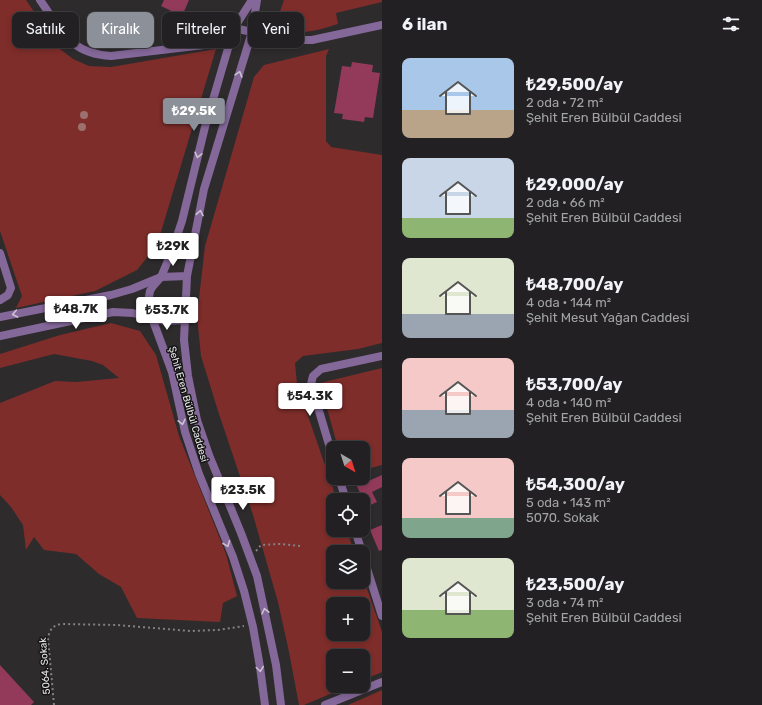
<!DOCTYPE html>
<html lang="tr">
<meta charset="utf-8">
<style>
:root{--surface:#222022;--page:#2a282a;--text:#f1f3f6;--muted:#a2a3a5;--line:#3f3e40;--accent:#8c9099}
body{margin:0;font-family:Rubik,sans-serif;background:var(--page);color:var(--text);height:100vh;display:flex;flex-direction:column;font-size:15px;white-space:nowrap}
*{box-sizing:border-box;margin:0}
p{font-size:13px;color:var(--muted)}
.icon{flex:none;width:22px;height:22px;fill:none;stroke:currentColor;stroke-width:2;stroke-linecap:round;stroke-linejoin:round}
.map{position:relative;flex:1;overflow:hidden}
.side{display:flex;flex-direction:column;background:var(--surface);width:380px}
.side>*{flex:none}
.banner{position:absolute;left:12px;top:12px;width:310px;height:36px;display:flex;gap:8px}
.needle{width:26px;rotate:141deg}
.fabs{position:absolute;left:326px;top:441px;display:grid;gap:8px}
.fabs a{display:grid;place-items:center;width:44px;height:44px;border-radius:8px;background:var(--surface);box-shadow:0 2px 6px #0003,0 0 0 1px var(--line);font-size:20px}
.price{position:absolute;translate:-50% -34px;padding:0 9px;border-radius:4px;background:#fff;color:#222;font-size:13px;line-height:26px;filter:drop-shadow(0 1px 2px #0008)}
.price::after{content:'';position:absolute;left:50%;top:24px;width:12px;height:9px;margin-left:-6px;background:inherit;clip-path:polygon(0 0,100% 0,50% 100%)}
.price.active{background:var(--accent);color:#fff}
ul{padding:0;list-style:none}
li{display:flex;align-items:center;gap:12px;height:100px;padding:0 20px}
li span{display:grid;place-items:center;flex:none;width:112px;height:80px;border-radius:8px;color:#555}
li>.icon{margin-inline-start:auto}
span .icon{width:48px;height:48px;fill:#fffc;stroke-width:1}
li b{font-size:17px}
h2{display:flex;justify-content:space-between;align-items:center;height:48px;padding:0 20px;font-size:17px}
.chip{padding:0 14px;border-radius:8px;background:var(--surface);box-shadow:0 2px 6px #0003,0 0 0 1px var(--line);font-size:14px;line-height:36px}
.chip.active{background:var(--accent);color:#fff}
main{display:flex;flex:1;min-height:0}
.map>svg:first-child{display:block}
.green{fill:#7e2d2a;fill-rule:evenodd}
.building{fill:#933a5a}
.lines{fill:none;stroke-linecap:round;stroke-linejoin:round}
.path{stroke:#838183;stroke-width:2;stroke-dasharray:2 3;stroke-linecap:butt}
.minor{stroke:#85689a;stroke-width:8}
.tertiary{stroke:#85689a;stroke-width:8}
.tree{fill:#9c706d}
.oneway{stroke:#ccc2d2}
.labels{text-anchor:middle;stroke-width:3;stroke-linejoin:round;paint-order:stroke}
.street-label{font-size:10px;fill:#eae9ea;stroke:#151415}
</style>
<main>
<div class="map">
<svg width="382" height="705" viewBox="0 0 382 705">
<rect width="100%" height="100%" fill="#2e2b2d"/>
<path class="green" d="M0,0H26L60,49L73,59L89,66L111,67L216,49L157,245L137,270L95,291L16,308L22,296L0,231Z
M284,0H382V2L336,13L338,24C317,30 294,40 277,20Z
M329,49L326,56V141L331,147L382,155V343L358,349L303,356L295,363L297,384L337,500H333V530H347L354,552H333V582H363V577L382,632V672L363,680V656H333V686H349L304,705H299L289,652L278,602L253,515L218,411L201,356L197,316L205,246L254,77L264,65ZM333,604H363V634H333Z
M111,323L140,331L156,355L179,436L226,554L237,596L223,603L220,622L137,618L121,587L99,574L76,554L44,550L34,537L26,550L23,525L11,507L0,495V403L55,381L76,382L119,378L103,365L92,361L54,354L0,368V354L60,335Z
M382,368V465L363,470V448H338L320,383Z
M382,690V705H348Z"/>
<path class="building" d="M164,0H189L182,16L161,6Z
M352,62L373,65L372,72L380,73L373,118L365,117L364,122L342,119L343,114L334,113L342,66L351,67Z
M382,475V487L372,492L377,502L366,507L357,486Z
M382,525V550L379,551L370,530Z
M0,665L34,702L31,705H0Z"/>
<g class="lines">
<path class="path" d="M256,551L261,545L280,544L300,546
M54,705L48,638C50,629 53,625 62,624L117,625L190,631L218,630L244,626"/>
<path class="minor" d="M40,0C61,30 70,54 111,56L229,42
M252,32L283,40H312L382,25
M0,253L11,288L8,295L0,300
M0,317L111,295L132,289L161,277
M0,336L113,312L133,313L152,318
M333,458L311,384L313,376L321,369L382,356
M339,478L346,500
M355,530L362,552
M363,556L382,616
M325,705L382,682"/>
<path class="tertiary" d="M252,0L234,28L205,127L182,221L172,251L161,277L153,286L150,291L148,302L152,318L172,372L185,432L199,474L233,557L244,591L253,627L260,667L265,705
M257,0L252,32L204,189L187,276L184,340L188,376L197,420L209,455L241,533L257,576L276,665L281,705
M234,28L252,32
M161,277L187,276
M152,318L166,321L184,320"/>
</g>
<g class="tree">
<circle cx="84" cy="115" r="4"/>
<circle cx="82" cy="127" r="4"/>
</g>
<defs><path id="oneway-chevron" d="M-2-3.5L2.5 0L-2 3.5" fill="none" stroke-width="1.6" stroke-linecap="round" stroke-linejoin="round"/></defs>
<g class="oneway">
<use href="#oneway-chevron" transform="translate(239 74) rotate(-73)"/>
<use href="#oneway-chevron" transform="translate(198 155) rotate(104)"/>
<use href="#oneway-chevron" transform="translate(200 213) rotate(-79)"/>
<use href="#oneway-chevron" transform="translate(15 314) rotate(169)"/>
<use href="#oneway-chevron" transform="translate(182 422) rotate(78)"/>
<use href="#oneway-chevron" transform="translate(227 544) rotate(68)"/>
<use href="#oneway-chevron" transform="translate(265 611) rotate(-103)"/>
<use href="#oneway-chevron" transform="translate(260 669) rotate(82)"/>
</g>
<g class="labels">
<g class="street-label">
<text transform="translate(189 404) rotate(74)" y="4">Şehit Eren Bülbül Caddesi</text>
<text transform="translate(44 666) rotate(-94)" y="4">5064. Sokak</text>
</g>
</g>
</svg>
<div class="fabs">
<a><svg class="needle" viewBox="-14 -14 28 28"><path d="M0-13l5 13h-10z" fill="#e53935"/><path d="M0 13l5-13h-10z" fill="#a2a3a5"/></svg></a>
<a><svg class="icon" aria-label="locate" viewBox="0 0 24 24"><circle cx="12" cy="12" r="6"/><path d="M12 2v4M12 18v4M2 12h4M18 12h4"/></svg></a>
<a><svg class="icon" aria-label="layers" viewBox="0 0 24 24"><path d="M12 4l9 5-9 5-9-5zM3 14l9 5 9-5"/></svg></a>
<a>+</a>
<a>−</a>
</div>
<b class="price active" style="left:194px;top:132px">₺29.5K</b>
<b class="price" style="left:173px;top:267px">₺29K</b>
<b class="price" style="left:76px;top:330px">₺48.7K</b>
<b class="price" style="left:167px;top:331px">₺53.7K</b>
<b class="price" style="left:310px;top:417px">₺54.3K</b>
<b class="price" style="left:243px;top:511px">₺23.5K</b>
<div class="banner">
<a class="chip">Satılık</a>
<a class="chip active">Kiralık</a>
<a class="chip">Filtreler</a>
<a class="chip">Yeni</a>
</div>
</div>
<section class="side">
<h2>6 ilan<svg class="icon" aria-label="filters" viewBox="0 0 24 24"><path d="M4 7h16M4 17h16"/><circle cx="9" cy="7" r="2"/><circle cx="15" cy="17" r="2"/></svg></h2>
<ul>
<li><span style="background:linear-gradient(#a9c7e8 65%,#b9a48a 0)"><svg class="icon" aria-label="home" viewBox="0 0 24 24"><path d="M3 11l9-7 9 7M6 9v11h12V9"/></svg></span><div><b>₺29,500/ay</b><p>2 oda · 72 m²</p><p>Şehit Eren Bülbül Caddesi</p></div></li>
<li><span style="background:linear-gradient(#c9d6e8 75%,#8fb573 0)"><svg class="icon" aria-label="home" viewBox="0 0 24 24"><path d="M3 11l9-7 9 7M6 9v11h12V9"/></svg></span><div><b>₺29,000/ay</b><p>2 oda · 66 m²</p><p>Şehit Eren Bülbül Caddesi</p></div></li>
<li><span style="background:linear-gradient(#dfe7d0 70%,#9aa5b1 0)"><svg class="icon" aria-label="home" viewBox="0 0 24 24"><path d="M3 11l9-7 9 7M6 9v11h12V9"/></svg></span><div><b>₺48,700/ay</b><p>4 oda · 144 m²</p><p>Şehit Mesut Yağan Caddesi</p></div></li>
<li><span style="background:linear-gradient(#f6c9c9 65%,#9aa5b1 0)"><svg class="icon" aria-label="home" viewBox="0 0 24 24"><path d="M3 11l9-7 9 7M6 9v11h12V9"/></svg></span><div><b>₺53,700/ay</b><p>4 oda · 140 m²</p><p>Şehit Eren Bülbül Caddesi</p></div></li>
<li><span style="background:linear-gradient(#f6c9c9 75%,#7fa58c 0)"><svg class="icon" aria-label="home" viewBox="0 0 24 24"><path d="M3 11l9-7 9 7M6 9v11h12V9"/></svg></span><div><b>₺54,300/ay</b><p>5 oda · 143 m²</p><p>5070. Sokak</p></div></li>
<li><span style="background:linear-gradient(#dfe7d0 65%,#8fb573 0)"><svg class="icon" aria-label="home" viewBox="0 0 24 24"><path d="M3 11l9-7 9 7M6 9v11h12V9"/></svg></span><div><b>₺23,500/ay</b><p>3 oda · 74 m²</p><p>Şehit Eren Bülbül Caddesi</p></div></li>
</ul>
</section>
</main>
